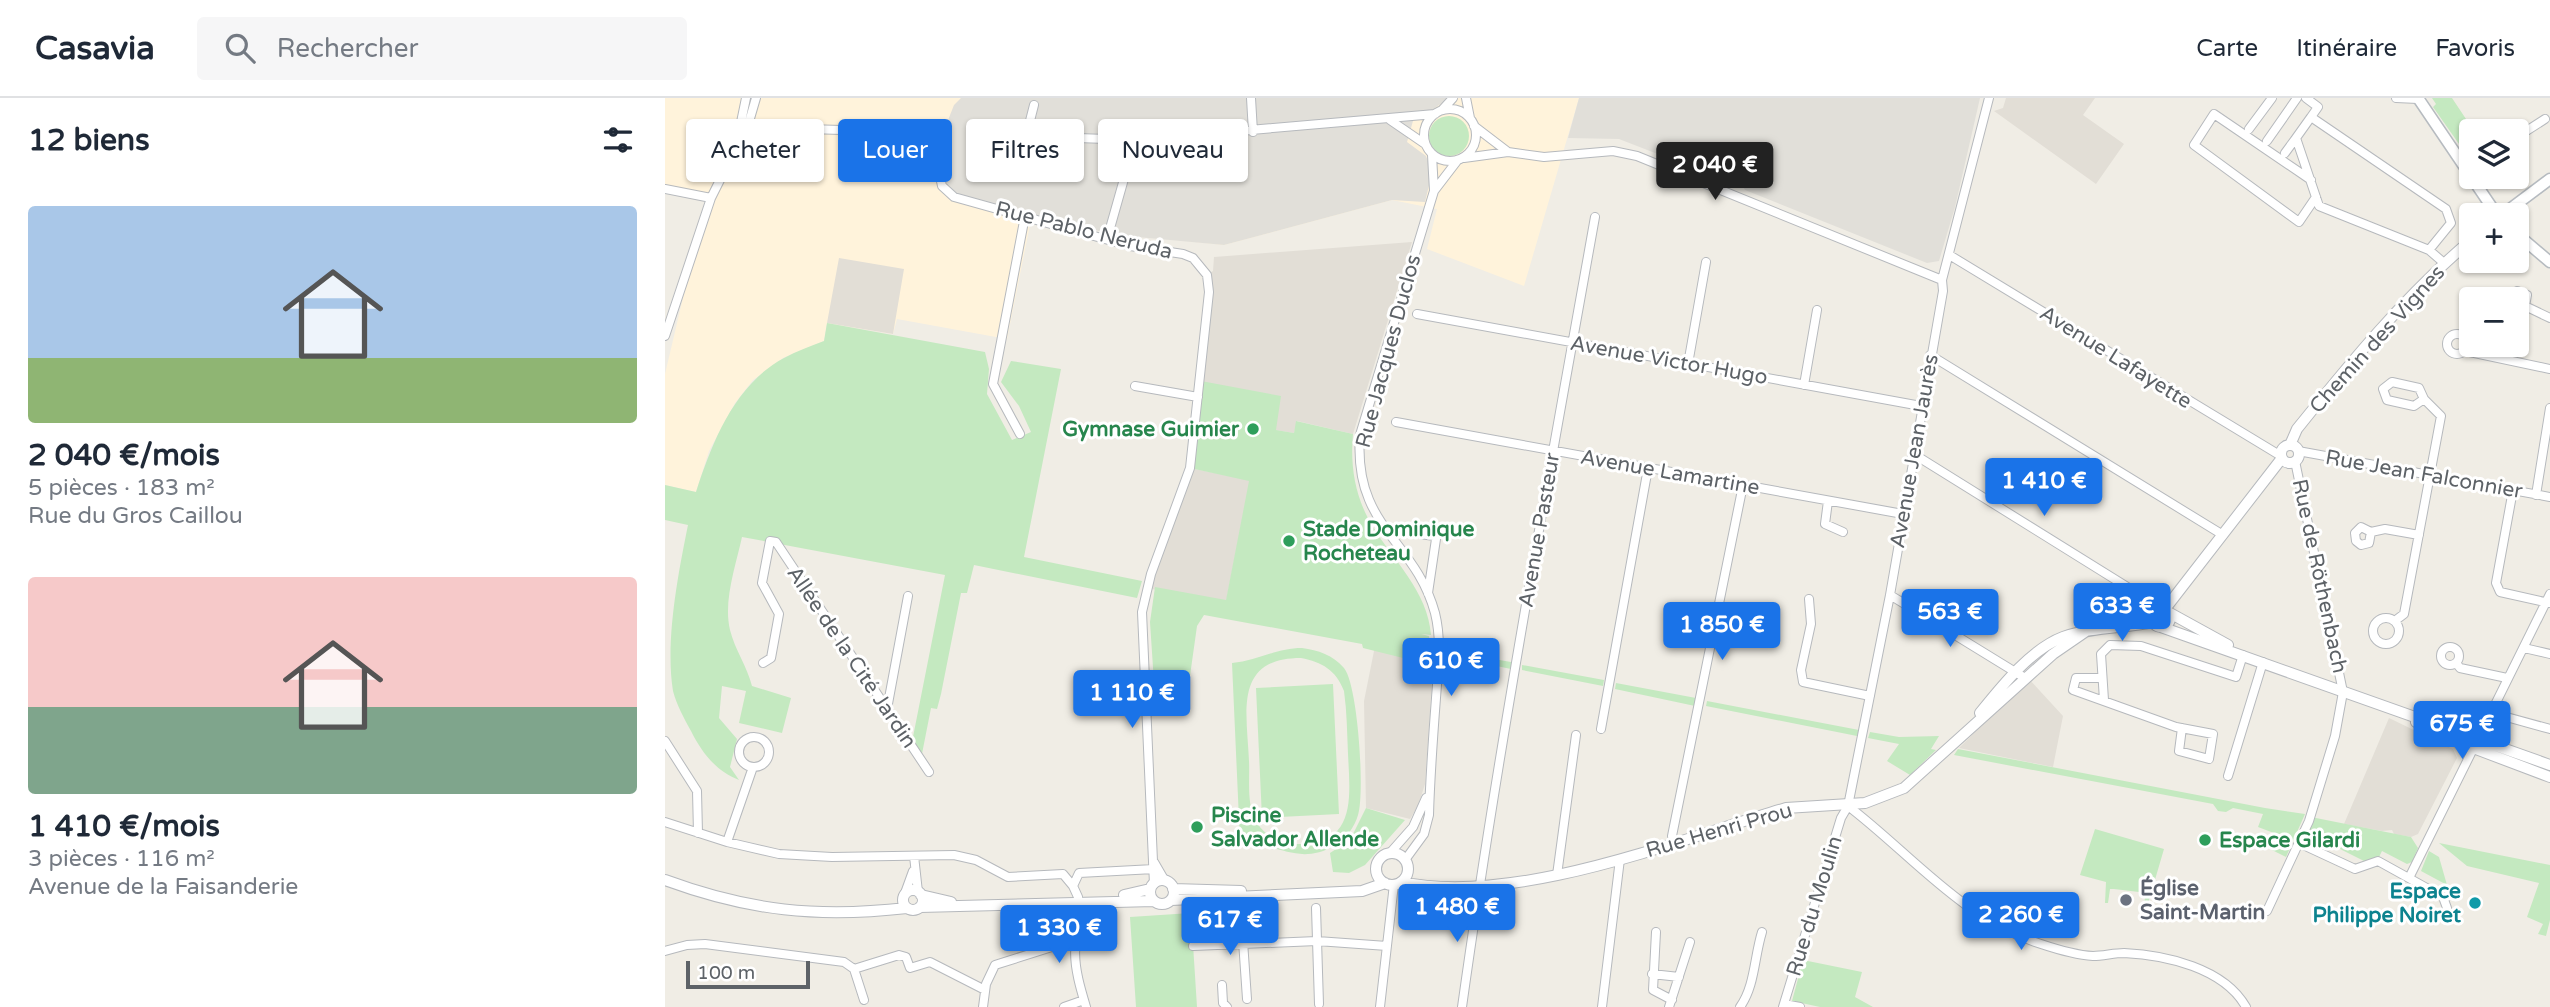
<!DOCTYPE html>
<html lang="fr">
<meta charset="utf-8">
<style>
:root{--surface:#fff;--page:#f6f6f7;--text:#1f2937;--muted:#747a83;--line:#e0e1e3;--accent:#1a73e8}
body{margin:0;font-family:"Varela Round",sans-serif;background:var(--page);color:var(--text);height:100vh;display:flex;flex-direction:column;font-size:26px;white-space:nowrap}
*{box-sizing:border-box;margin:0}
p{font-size:23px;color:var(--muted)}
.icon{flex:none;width:38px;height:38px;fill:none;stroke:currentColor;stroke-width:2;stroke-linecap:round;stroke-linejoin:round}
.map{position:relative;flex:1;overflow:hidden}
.sheet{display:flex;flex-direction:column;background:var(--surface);width:665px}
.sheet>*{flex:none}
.hud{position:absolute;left:21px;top:21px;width:665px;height:63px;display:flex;gap:14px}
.buttons{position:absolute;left:1794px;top:21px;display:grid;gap:14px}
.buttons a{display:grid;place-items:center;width:70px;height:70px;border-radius:7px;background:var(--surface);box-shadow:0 2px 5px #0004;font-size:35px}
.scale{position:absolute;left:21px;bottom:18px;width:124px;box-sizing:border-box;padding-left:7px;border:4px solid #5d6267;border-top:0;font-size:19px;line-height:24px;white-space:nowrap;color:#5d6267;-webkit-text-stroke:5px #fff;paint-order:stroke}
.price{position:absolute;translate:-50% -60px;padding:0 16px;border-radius:7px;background:var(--accent);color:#fff;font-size:23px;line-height:46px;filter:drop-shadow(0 2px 4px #0008)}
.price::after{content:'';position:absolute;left:50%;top:42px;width:21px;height:16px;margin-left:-10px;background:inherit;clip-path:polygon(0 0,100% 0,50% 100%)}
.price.selected{background:#222;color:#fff}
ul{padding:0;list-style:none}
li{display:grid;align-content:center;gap:14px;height:371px;padding:0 28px}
li span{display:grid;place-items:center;height:217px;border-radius:7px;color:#555}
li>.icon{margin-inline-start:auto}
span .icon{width:126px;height:126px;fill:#fffc;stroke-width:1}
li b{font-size:30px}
h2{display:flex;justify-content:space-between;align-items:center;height:84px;padding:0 28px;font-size:30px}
.chip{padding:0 24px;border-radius:7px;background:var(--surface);box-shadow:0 2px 5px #0004;font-size:24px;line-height:63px}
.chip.selected{background:var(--accent);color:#fff}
header{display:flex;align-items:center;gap:42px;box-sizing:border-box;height:98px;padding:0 35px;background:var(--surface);border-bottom:2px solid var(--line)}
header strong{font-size:33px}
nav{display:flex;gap:38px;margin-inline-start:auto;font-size:24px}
.search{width:490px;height:63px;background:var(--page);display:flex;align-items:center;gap:18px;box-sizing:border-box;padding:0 24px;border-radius:7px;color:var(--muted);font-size:26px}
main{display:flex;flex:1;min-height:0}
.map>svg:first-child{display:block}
.commercial{fill:#fff3db}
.industrial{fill:#e1dfd9}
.education{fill:#e2ded6}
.green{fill:#c4e9c0;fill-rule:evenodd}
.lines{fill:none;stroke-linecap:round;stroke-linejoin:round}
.minor-casing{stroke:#b6b9bd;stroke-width:10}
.tertiary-casing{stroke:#b6b9bd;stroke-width:12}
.secondary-casing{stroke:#b6bbc0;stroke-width:13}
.minor{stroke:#fff;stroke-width:8}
.tertiary{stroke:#fff;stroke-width:10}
.secondary{stroke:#fff;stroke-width:10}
.leisure-dot{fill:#2e9e5b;stroke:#fff;stroke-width:2.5}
.worship-dot{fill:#6b7280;stroke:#fff;stroke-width:2.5}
.culture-dot{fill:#0f9aa8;stroke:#fff;stroke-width:2.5}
.labels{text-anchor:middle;stroke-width:6;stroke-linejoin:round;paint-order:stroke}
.street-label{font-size:21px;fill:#5d6267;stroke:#fff}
.leisure-label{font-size:21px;font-weight:bold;fill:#27864d;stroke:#fff;text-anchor:start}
.worship-label{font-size:21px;font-weight:bold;fill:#5b616d;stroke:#fff;text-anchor:start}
.culture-label{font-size:21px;font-weight:bold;fill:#0d838f;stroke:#fff;text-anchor:end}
</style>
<header>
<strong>Casavia</strong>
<div class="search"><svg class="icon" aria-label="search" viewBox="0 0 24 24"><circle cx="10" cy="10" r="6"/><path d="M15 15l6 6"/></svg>Rechercher</div>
<nav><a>Carte</a><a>Itinéraire</a><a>Favoris</a></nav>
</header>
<main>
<section class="sheet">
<h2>12 biens<svg class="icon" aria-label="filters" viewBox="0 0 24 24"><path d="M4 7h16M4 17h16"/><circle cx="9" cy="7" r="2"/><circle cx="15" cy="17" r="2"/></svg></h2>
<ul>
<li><span style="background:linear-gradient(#a9c7e8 70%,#8fb573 0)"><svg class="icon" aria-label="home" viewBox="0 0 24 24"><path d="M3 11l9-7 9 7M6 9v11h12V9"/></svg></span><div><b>2 040 €/mois</b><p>5 pièces · 183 m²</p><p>Rue du Gros Caillou</p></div></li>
<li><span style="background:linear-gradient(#f6c9c9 60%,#7fa58c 0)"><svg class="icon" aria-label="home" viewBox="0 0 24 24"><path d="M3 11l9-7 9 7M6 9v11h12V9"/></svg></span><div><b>1 410 €/mois</b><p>3 pièces · 116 m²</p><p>Avenue de la Faisanderie</p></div></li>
</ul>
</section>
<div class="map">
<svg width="1885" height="909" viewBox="0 0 1885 909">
<rect width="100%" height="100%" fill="#f0ede5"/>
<path class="commercial" d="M0,0H914L859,188L762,151L772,111L727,102L559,147L464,137L368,112L342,241L232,221L228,236L162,225L159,243L118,260L88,282L70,305L44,353L31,394L0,387V276L26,166L48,102L0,92Z"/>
<path class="industrial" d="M296,0H784L767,12L750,16L742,44L761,58L765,69L766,79L760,104L727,102L559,147L451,137L295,100L277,88L270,55L289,7Z
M914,0H1315L1290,109L1274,163L1262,165L1080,92L1074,81L1064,76L1057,81L954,41L903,40Z"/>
<path class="education" d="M1341,0H1430L1418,17L1459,46L1431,86L1329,13L1338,10Z
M747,144L688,336L632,323L629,335L610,332L536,283L542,177L548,173L549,159Z
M174,160L239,171L228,236L162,225Z
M525,370L585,382L561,504L481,490Z
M711,543L769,554L760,686L753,708L745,721L701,710L699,603Z
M1364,581L1398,618L1388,669L1294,650Z
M1724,620L1788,651L1792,660L1753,736L1746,739L1729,736L1727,732L1717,733L1679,726Z"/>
<path class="green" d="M1767,0H1787L1809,33H1806V63L1768,9L1771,6Z
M764 38a20 20 0 1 1 40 0a20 20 0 1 1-40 0Z
M162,225L320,254L324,271L322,296L347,342L366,334L354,308L336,284L346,263L396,271L359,459L477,483L472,500L309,467L302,495H296L276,596L272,611L266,610L255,666L245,654L280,477L77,439C71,467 58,503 65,532C70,552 82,568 87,588L126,600L117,635L74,625L81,593L57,588L54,620L72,641L65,669L74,682C51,673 37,655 26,633C19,620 12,608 8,593C0,544 13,476 23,427L0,422V387L31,394C47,344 70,286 119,260C132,253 146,248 159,243Z
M536,283L616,298L611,332L629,335L631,323L688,336C685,368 690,400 708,429C729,463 763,494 766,537L756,536L764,538L766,567L698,550L697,546L539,517L532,528L523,592L506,590L498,601L490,600L485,524L490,489L561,502L584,383L525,370Z
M637,550C653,552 668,557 679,570C693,587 700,695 693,717C690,728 681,741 671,747C632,769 614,744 579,747L575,744L567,565C592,563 611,550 637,550ZM636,560C657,564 671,572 679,593C682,614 682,635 683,656C685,698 692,747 633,746C617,746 601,739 592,725C581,708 585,682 584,663C582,615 568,560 636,560Z
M788,554L846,564V571L788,559Z
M857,567L939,582L938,588L857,572Z
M951,585L1031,600L1030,608L950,591Z
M668,586L674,716L597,720L591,590Z
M1042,603L1194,632L1192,638L1041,608Z
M1205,634L1234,639L1274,638L1266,651L1271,652L1245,677L1222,663L1234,646L1203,640Z
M1293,651L1600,710L1640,716L1621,759L1607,752L1614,737L1593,729L1598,716L1568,710L1561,714L1553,713L1548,706L1289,657Z
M701,710L740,722L700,767L684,775L668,774L665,755L685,742Z
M1646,719L1746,739L1753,750L1747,764L1742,766L1717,753L1714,759L1699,763L1641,734Z
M1430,731L1499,751L1482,809L1479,808L1480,799L1474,798V794L1449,791H1445L1443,805H1440L1441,784L1415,777Z
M1774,745L1885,767V822L1881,838L1873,836L1878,826L1862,819L1874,785L1802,768Z
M1764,753L1774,759L1782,787L1756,773Z
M526,815L532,909H471L465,819Z
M1138,862L1197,874L1190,899L1208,909H1155L1127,903Z"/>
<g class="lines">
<g class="minor-casing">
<path id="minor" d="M586,0L588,34
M801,0L805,20
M1641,0L1653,9L1646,19
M1731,0L1753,1
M759 37a26 26 0 1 1 52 0a26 26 0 1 1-52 0Z
M777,12L788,0
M725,22L760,46
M809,28L843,54
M75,29L177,32L257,44L270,55L277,88L289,99L465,148L518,156L528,160L542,177L544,194L525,370L486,476L477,514L489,786
M1584,31L1607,0
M362,34L384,39L470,42L770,16
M1852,39L1880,21
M1602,43L1632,0
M1620,55L1631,40
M767,57L769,93
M799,60L843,54L879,59L948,53L972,58L1277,182
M355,62L369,7
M55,73L75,29L81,0
M1646,82L1549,16L1529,47L1634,124L1651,99
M0,91L46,100
M442,141L470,42
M1764,152L1786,125L1781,111L1646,19L1631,40L1654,108L1764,152L1779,165
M1286,158L1616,358
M1845,201L1852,193L1862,197L1860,208L1852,210
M1860,208L1885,220
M752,216L1256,308
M1782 246a10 10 0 1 1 20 0a10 10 0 1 1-20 0Z
M0,238L46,100L69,54L79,41L91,0
M1800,253L1885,271
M1265,257L1558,437
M1023,266L1041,164
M1139,287L1152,212
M470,288L533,299
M731,324L1238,416
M355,336L328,286L360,118
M1633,353L1885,399
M1247,358L1255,360L1496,510
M1848,392L1831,485L1835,494L1884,505
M1871,397L1885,310
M1163,403L1160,426L1178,434
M720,431L769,438L771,441L763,495
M1706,434L1704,445L1696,447L1691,443L1690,435L1696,429L1706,434L1720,431L1754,437
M1225,497L1360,580
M1144,501L1146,526L1136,572L1138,584L1205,598
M1708 533a13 13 0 1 1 26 0a13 13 0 1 1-26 0Z
M1731,522L1739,516L1776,318L1759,301L1754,290L1727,284L1718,291L1722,302L1749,308L1759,301
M1776 558a9 9 0 1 1 18 0a9 9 0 1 1-18 0Z
M1859,550L1885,556
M98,565L106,560L114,516L97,485L105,443L111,444L264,674
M1791,565L1795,570L1842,580
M1437,580H1411L1408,592L1511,629L1548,636L1544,661L1514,653L1517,630
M1439,602L1436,556L1445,547L1476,548L1571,579L1578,557
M222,611L243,498
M1827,615L1885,631
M936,631L983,370
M74 654a15 15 0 1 1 30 0a15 15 0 1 1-30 0Z
M0,643L32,693L33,735
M1563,678L1598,564
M1183,708C1246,756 1297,821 1376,846C1391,851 1411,857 1428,858C1438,858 1449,855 1459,855C1501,857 1559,870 1581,909
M0,724L62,744L114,756L167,759L289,757L311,762L343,779L398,776L408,788
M62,744L88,669
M1009,744L1007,738L1078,387
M1634,745L1690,771L1713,763L1778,799L1782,810
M725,755L748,729L761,700
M249,758L253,794
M740,762L759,736L764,717C765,678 768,639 771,600C773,571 777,543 770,515C750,441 688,430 695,337L769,93L792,63
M489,764L500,783
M892,777L911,637
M1744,780L1885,496
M240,795L248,773
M413,799L408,788L414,775L489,771
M401,806L415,825
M651,810L654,906
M1602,813L1644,723L1670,638L1678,594L1630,363
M576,814L582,901
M991,834L988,892L1007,902
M528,848L652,843L722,848
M0,853L22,847L40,846L179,864L189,871L234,857L241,859L245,870L265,864L320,892
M189,871L199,902
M987,876L1014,879
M557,887L558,905L562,909
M1119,906L1135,909
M318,909L321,886L330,867L409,842
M399,909L419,902
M421,909C409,869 401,839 430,805
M715,909L729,786
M797,909C834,645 883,382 930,119
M937,909L955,761
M1004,909L1025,844
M1075,909C1090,888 1089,860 1097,834
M1118,909L1176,720L1183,708L1225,497L1278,193L1277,182L1324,0"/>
</g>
<g class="tertiary-casing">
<path id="tertiary" d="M1625,347L1632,331C1686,264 1740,198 1806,142
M1616 356a9 9 0 1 1 18 0a9 9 0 1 1-18 0Z
M1487 520a9 9 0 1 1 18 0a9 9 0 1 1-18 0Z
M1500,511L1617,360
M1503,514L1563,547
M1496,529L1885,667
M1315,615C1336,589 1366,551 1398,539C1426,529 1459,530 1488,524
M1751,624L1795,645L1885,679
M711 771a16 16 0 1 1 32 0a16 16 0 1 1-32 0Z
M0,782C84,813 153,820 242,810
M485 794a12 12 0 1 1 24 0a12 12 0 1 1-24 0Z
M736,784C850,808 1010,743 1121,710L1200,705L1239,690L1388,556L1420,534
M508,791L576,793
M238 802a10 10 0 1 1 20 0a10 10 0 1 1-20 0Z
M256,797L286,804
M459,797L485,791
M506,802L697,793L720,785
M255,809L489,803"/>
</g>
<g class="secondary-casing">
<path id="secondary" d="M1753,0L1832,117
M1837,117L1885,81
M1852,136L1885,164"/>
</g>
<use href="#minor" class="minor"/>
<use href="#tertiary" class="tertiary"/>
<use href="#secondary" class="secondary"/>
</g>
<g class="leisure-dot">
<circle cx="588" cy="331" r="7"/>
<circle cx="624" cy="443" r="7"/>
<circle cx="532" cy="729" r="7"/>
<circle cx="1540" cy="742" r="7"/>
</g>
<circle class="worship-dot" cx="1461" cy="802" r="7"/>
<circle class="culture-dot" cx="1810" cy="805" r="7"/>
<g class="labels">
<g class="street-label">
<text transform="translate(419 132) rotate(14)" y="7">Rue Pablo Neruda</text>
<text transform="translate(1712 241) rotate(-48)" y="7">Chemin des Vignes</text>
<text transform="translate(723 253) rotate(-75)" y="7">Rue Jacques Duclos</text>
<text transform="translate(1451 259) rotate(32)" y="7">Avenue Lafayette</text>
<text transform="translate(1004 262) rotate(10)" y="7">Avenue Victor Hugo</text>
<text transform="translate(1249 353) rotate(-80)" y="7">Avenue Jean Jaurès</text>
<text transform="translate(1005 374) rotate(10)" y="7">Avenue Lamartine</text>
<text transform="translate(1759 376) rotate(10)" y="7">Rue Jean Falconnier</text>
<text transform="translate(874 432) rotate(-80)" y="7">Avenue Pasteur</text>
<text transform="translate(1655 478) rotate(78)" y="7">Rue de Röthenbach</text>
<text transform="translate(187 559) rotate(56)" y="7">Allée de la Cité Jardin</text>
<text transform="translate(1054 732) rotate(-16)" y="7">Rue Henri Prou</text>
<text transform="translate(1149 808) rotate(-73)" y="7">Rue du Moulin</text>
</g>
<g class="leisure-label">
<text x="574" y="338" text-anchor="end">Gymnase Guimier</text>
<text x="638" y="438">Stade Dominique<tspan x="638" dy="24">Rocheteau</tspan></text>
<text x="546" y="724">Piscine<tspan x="546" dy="24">Salvador Allende</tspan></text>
<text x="1554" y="749">Espace Gilardi</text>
</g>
<g class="worship-label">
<text x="1475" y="797">Église<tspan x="1475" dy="24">Saint-Martin</tspan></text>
</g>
<g class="culture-label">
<text x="1796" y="800">Espace<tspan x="1796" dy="24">Philippe Noiret</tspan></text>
</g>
</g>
</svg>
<div class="buttons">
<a><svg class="icon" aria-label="layers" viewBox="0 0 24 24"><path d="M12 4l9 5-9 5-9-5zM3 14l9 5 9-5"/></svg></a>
<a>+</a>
<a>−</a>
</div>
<div class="scale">100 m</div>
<b class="price selected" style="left:1050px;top:104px">2 040 €</b>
<b class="price" style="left:1379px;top:420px">1 410 €</b>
<b class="price" style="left:1457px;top:545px">633 €</b>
<b class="price" style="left:1285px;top:551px">563 €</b>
<b class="price" style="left:1057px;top:564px">1 850 €</b>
<b class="price" style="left:786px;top:600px">610 €</b>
<b class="price" style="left:467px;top:632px">1 110 €</b>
<b class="price" style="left:1797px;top:663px">675 €</b>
<b class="price" style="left:792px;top:846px">1 480 €</b>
<b class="price" style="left:1356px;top:854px">2 260 €</b>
<b class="price" style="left:565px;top:859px">617 €</b>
<b class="price" style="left:394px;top:867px">1 330 €</b>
<div class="hud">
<a class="chip">Acheter</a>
<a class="chip selected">Louer</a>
<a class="chip">Filtres</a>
<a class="chip">Nouveau</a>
</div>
</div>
</main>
